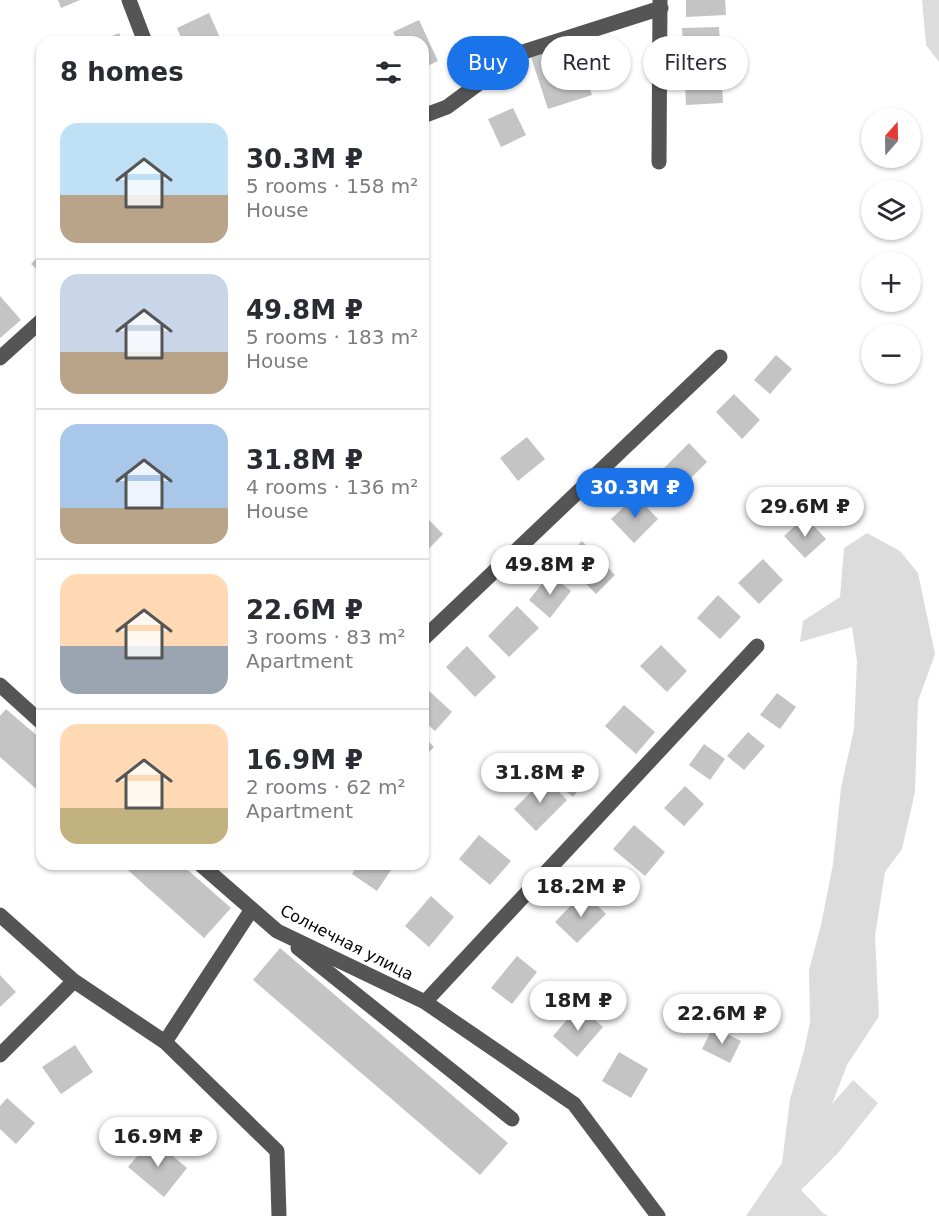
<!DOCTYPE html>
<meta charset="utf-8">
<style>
:root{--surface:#fff;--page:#f7f7f7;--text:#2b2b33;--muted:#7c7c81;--line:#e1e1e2;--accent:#1a73e8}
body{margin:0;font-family:"DejaVu Sans",sans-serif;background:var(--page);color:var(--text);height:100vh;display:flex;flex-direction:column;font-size:22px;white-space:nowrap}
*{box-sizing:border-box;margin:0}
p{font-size:20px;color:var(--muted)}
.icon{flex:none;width:33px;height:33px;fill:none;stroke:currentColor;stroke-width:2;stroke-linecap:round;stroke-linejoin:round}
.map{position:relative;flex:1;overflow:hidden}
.drawer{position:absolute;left:36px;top:36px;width:393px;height:834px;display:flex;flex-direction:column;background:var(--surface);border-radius:18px;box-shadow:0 2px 4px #0004}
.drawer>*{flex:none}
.top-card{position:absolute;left:447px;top:36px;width:402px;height:54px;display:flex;gap:12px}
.needle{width:39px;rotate:20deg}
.buttons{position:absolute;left:861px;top:108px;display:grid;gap:12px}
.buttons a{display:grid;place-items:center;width:60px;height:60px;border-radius:50%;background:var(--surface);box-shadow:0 2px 4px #0004;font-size:30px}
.price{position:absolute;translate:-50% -51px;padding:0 14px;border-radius:21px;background:#fff;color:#222;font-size:20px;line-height:39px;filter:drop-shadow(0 2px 3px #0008)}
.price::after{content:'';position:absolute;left:50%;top:36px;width:18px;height:14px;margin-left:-9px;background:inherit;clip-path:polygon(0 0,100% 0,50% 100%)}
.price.current{background:var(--accent);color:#fff}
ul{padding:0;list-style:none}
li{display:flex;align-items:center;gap:18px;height:150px;padding:0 24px}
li+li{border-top:2px solid var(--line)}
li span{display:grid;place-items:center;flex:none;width:168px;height:120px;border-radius:18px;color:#555}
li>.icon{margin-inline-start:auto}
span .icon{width:72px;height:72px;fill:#fffc;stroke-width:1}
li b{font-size:26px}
h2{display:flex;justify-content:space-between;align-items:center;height:72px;padding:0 24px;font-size:26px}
.chip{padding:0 21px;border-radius:27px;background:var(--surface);box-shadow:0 2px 4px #0004;font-size:21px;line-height:54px}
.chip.current{background:var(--accent);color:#fff}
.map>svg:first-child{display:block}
.green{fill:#dcdcdc}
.building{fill:#c4c4c4}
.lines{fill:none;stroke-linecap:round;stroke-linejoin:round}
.minor{stroke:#555;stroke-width:15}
.labels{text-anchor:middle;stroke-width:5;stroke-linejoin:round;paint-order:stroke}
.street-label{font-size:16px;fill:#000;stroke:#fff}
</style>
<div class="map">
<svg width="939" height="1216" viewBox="0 0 939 1216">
<rect width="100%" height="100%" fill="#fff"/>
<path class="green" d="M922,0H939V62L926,45Z
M867,533L900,551L918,573L935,654L918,701L915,792L902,849L885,872L875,936L879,1016L847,1065L832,1104L853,1080L878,1103L838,1153L801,1190L823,1213L828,1216H746L782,1163L790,1099L804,1051L810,1022L809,970L821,925L833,864L841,788L854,729L857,661L852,627L800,642L803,621L840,597L844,548Z"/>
<path class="building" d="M58,0H80L61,8Z
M686,0H725L726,15L686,17Z
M209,13L222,42H183L177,28Z
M419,20L438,61L423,68V42H398L393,32Z
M719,27L723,103L686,105L682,28Z
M119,33L123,42H98Z
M575,43L592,95L548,109L531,57Z
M513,108L526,135L501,147L488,119Z
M42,253V274L31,264Z
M0,296L21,320L0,338Z
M776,355L792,369L770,394L754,380Z
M734,394L760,420L742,439L716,412Z
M527,437L545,459L518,481L500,458Z
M689,443L707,462L682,487L664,468Z
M636,496L658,519L634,543L611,519Z
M423,514L443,534L423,555Z
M805,517L826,539L805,558L784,536Z
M582,541L615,575L596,594L563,560Z
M763,559L783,580L759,604L738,583Z
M550,574L571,591L550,618L529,600Z
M718,595L741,617L720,639L697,618Z
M517,606L539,628L509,657L488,636Z
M661,645L687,671L667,692L640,666Z
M467,646L496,677L475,697L446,667Z
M427,689L452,712L435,731L423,720V694Z
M777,693L796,707L780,729L760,715Z
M624,705L655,732L636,754L605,726Z
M6,709L42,740V794L0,757V716Z
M748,732L765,746L744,770L727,756Z
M423,736L434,747L423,758Z
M704,744L725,759L710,780L689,765Z
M564,755L590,776L573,797L547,776Z
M545,778L567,800L536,831L514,809Z
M685,786L704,804L684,826L664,808Z
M634,825L665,852L645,876L613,849Z
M479,835L511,861L490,885L459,859Z
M121,864H181L231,908L204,938Z
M358,864H395L377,891L352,874Z
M584,892L606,914L577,943L555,922Z
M431,896L454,917L429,947L405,926Z
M280,948L508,1143L480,1175L253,980Z
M517,956L537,972L512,1004L491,988Z
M0,975L16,992L0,1007Z
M579,1006L603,1027L577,1057L553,1036Z
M713,1027L741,1041L730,1063L702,1049Z
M75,1045L93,1072L61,1094L42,1067Z
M619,1052L648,1069L631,1098L602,1081Z
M7,1098L35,1123L16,1144L0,1129V1106Z
M152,1139L187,1168L164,1197L128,1167Z"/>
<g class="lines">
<path class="minor" d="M129,0L145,42
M423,116L447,107L520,53L661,8
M659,162L660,0
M0,358L42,320
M423,639L720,357
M0,685L42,723
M200,864L277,931L425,1002L574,1104L658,1216
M0,915L74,981L165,1042L277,1151L279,1216
M298,948L512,1119
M425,1002L757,646
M165,1042L252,909
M0,1055L74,981"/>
</g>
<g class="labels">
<g class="street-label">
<text transform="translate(347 942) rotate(27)" y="6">Солнечная улица</text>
</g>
</g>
</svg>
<div class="buttons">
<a><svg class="needle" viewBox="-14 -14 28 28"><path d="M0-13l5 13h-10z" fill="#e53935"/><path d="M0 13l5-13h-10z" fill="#7c7c81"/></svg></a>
<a><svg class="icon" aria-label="layers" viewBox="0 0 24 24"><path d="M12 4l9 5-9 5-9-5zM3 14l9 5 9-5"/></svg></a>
<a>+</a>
<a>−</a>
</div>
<b class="price current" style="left:635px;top:519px">30.3M ₽</b>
<b class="price" style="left:805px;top:538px">29.6M ₽</b>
<b class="price" style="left:550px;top:596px">49.8M ₽</b>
<b class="price" style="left:540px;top:804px">31.8M ₽</b>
<b class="price" style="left:581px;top:918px">18.2M ₽</b>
<b class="price" style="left:578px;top:1032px">18M ₽</b>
<b class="price" style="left:722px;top:1045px">22.6M ₽</b>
<b class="price" style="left:158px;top:1168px">16.9M ₽</b>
<div class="top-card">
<a class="chip current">Buy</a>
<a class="chip">Rent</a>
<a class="chip">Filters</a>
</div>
<section class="drawer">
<h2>8 homes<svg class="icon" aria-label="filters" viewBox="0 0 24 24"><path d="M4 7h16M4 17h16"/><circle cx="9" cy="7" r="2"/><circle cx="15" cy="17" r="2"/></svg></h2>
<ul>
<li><span style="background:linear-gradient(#bfe0f5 60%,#b9a48a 0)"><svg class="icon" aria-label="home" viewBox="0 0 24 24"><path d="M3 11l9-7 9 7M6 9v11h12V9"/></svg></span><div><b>30.3M ₽</b><p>5 rooms · 158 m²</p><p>House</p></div></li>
<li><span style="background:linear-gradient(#c9d6e8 65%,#b9a48a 0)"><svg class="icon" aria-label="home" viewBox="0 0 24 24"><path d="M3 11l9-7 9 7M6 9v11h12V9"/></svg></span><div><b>49.8M ₽</b><p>5 rooms · 183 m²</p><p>House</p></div></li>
<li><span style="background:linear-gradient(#a9c7e8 70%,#b9a48a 0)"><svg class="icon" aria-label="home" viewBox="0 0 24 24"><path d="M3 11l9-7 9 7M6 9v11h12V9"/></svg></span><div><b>31.8M ₽</b><p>4 rooms · 136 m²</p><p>House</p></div></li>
<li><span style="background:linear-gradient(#ffd9b3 60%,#9aa5b1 0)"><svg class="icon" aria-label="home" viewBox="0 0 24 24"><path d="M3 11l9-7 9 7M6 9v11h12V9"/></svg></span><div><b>22.6M ₽</b><p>3 rooms · 83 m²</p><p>Apartment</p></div></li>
<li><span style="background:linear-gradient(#ffd9b3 70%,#c2b280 0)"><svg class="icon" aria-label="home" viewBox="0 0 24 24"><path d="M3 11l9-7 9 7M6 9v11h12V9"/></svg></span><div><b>16.9M ₽</b><p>2 rooms · 62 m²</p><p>Apartment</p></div></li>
</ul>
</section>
</div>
